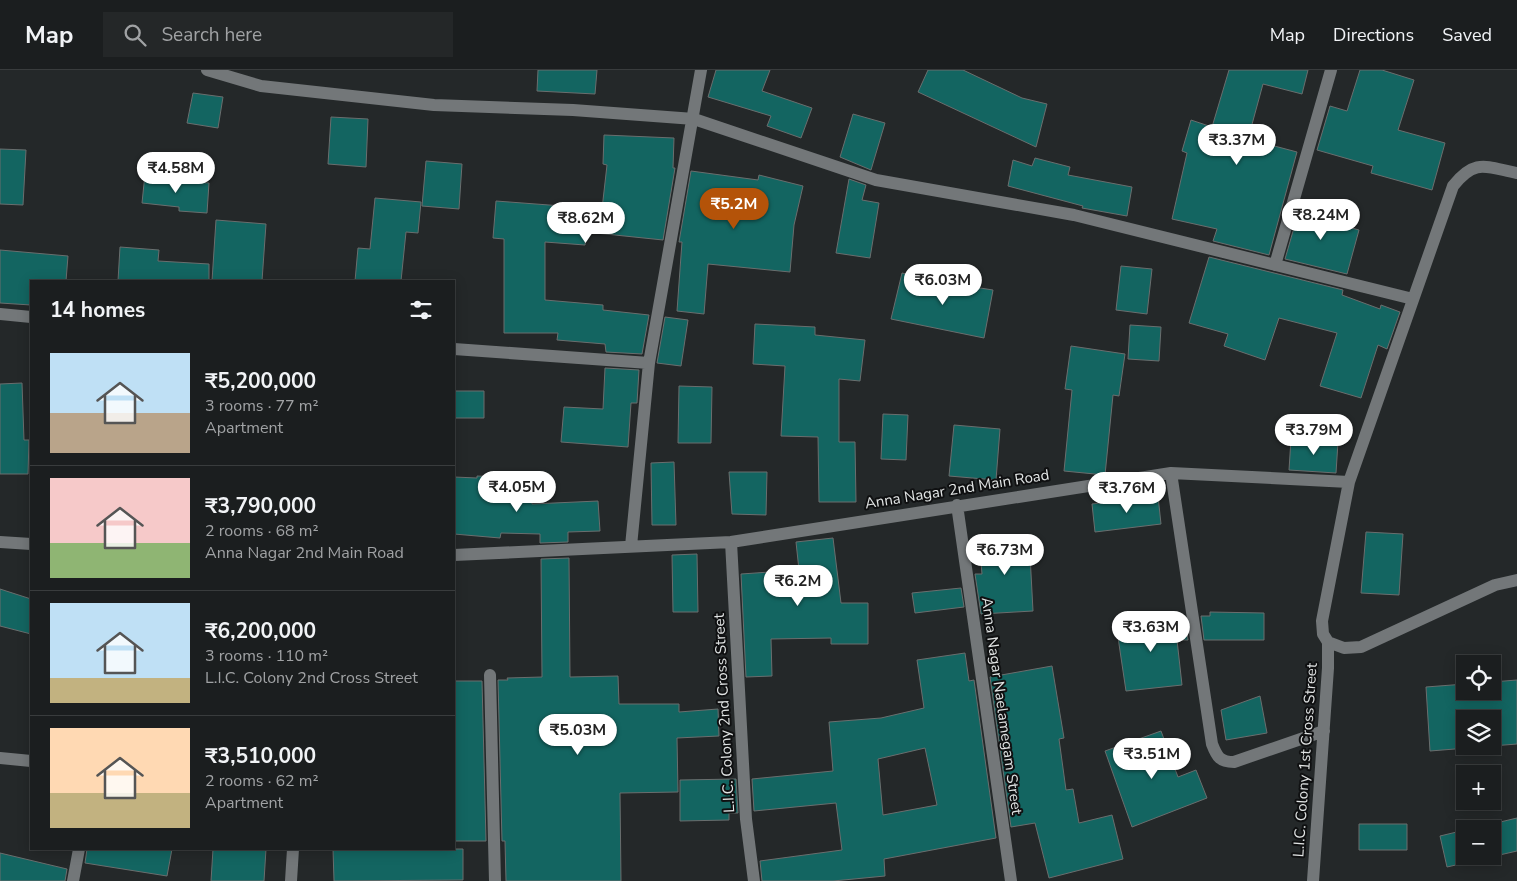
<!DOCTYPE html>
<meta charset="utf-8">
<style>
:root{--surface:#1b1e1f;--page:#242728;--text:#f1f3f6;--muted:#a0a2a4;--line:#393c3d;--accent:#b45309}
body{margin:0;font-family:"Nunito Sans",sans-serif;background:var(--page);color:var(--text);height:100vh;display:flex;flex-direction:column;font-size:19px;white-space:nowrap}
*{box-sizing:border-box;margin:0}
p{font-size:16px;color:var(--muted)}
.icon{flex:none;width:28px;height:28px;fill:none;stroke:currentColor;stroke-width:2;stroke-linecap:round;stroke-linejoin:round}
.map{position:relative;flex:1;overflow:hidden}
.panel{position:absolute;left:30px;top:210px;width:425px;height:570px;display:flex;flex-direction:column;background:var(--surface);border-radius:0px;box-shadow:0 2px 12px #0003,0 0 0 1px var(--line)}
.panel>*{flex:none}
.buttons{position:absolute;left:1456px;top:585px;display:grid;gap:10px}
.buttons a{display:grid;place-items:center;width:45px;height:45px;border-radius:0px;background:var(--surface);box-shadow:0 2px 12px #0003,0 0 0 1px var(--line);font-size:25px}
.price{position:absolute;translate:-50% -42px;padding:0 11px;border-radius:18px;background:#fff;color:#222;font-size:16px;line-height:32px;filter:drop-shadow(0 1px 2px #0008)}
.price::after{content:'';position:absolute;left:50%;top:30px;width:15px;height:11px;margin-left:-8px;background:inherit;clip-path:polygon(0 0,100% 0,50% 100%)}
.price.current{background:var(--accent);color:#fff}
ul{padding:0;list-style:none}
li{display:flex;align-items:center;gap:15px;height:125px;padding:0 20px}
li+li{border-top:1px solid var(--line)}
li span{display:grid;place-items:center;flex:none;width:140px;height:100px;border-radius:0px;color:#555}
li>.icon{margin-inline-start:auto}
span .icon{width:60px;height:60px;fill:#fffc;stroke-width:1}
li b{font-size:21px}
h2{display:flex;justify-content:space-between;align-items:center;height:60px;padding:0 20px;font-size:21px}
header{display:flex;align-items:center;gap:30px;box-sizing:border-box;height:70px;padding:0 25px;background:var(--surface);border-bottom:1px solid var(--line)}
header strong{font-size:24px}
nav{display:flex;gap:28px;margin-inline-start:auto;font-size:18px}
.search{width:350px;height:45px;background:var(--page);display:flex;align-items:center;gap:12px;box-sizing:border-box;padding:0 18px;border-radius:0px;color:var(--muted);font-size:19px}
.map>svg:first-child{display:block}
.building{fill:#136561;stroke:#6a6e6e;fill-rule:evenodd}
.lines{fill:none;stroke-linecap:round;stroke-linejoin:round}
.street{stroke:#737779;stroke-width:12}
.labels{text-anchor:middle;stroke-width:4;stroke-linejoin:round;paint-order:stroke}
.street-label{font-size:15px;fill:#e1e4e4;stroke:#0f1011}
</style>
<header>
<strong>Map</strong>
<div class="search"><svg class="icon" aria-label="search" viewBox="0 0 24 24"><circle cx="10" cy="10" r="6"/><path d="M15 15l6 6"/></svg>Search here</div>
<nav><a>Map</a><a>Directions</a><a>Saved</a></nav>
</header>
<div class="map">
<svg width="1517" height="811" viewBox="0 0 1517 811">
<rect width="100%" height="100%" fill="#242829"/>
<path class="building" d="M538,0H597L595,24L537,21Z
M716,0H770L762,21L812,38L801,68L767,56L771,46L708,27Z
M928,0H963L1022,28L1047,34L1036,77L918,22Z
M1229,0H1308L1302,24L1263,14L1248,69L1297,82L1269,185L1213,171L1217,159L1172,149L1187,83L1182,81L1191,50L1212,57Z
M1360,0H1382L1414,10L1398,60L1445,73L1432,120L1371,103L1373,96L1317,80L1330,36L1347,41Z
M193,23L223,27L218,58L187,53Z
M853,44L885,53L871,100L840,87Z
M331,47L368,49L366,97L328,94Z
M604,65L674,68L673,98H675L663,170L586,162L585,175L545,172V230L603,235V240L649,245L642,284L606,282L605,274L557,270L558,263H504V169L493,168L496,131L602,139L607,95L603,94Z
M0,79L26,80L23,135L0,134Z
M1035,88L1070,97L1068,105L1132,117L1127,146L1082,138L1083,136L1008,116L1013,90L1032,96Z
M426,91L462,94L459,139L422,136Z
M691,101L758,110L759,105L803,116L794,155L790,202L708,194L704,244L677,241L682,172H679Z
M145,104L177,108L176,111L209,113L207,143L179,141V137L142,133Z
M849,109L866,115L862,130L879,133L870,188L836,183Z
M375,128L421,132L418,163L406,162L401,211H355L358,178L370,179Z
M1302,130L1327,138L1323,150L1359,160L1347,204L1285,189Z
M216,150L266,154L262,211H212Z
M120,177L159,180L158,191L209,194V211H118Z
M0,180L68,186L66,211H31V235L0,233Z
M1209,187L1343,220L1342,225L1380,239L1381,235L1400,242L1387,279L1378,275L1361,328L1320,316L1337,263L1279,248L1265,290L1224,276L1228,264L1189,253Z
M1121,196L1152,199L1147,244L1116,240Z
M902,203L960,217L961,215L993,220L984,268L891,249Z
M665,247L688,250L681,296L657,293Z
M755,254L815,257V265L865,270L860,311L839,309V372H855L856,432H819L818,367L781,366L785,296L753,294Z
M1130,255L1161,257L1159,291L1128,289Z
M1071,276L1125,284L1119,326L1113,325L1105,405L1064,401L1072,320L1065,319Z
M605,298L639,300L637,333H631L628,377L561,372L564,337L603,339Z
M22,313L24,370H29L28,404H0V314Z
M679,316L712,317L711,373H678Z
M454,321H484V348H454Z
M883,344L908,345L906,390L881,389Z
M954,355L1000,359L996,410L949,406Z
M1291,369L1338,372L1336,403L1289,400Z
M674,392L676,455H652L651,393Z
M729,402H767L766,445L732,444Z
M477,406L503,407L502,422L532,423V434L598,431L600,461L568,462V472L540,473V464L501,463L500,468L454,464V407L477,408Z
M1158,426L1161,454L1095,462L1092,434Z
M1366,462L1403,464L1399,525L1361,523Z
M1029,466L1033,541L981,544L975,504H982L979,470Z
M833,468L841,533H868V574H831V568L771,569L772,606L746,607L741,504L799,500L796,472Z
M697,484L698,542H673L672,485Z
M569,488L570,607L618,606L619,634H679V642L718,639L719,666L677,668L678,722L620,723L621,811H506L505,771H502L498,610H508L507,608L542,607L541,489Z
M961,518L964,537L915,543L912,523Z
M0,519L31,529V564L0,556Z
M1210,542L1264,543V570H1204L1201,546H1210Z
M1185,548L1188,570H1177L1182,615L1126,621L1116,554Z
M965,583L969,611L974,610L996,768L884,789L885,806L833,811H762L760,791L842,780L836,733L754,741L752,709L833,701L829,652L881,648L924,638L917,590ZM925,678L937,735L883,745L878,689Z
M1052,596L1064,668L1059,669L1066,720L1073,719L1079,753L1112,745L1123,789L1049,808L1035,753L1011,757L990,607Z
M1517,610V674L1492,676V649H1465V676H1492L1430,681L1426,617L1465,614V621H1492V612Z
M454,611H482L486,771H454Z
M1260,626L1267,663L1226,670L1221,640Z
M1161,661L1178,707L1196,700L1207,728L1132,757L1105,681Z
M736,709L738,743H729V750L680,751V710Z
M1517,748V781L1447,797L1440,766L1465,760V786H1492V759H1471Z
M1359,754H1407V780H1359Z
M87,779H172L167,806L85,793Z
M213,779H266L264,811H211Z
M333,779H463V810L334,811Z
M0,783L67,799L65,811H0Z"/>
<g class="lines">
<path class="street" d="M207,0L261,16L434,35L573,40L694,49L876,110L1074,145L1413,229
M1517,103C1486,97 1475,88 1453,116L1349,412L1322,551L1323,564L1328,572L1344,578L1361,577L1495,515L1517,510
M1275,195L1331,0
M0,244L31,247
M454,279L649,293
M1171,403L1212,674C1217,687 1220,692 1234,692L1324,661
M957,435L1011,811
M0,472L31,474
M731,472L746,749L754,811
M631,476L649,293L701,0
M454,485L731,472L1171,403L1349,412
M490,605L495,811
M0,688L31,691
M73,811L79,779
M291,811L293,779
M1313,811L1328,598V572"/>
</g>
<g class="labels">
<g class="street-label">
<text transform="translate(957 419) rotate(-9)" y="5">Anna Nagar 2nd Main Road</text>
<text transform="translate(1002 636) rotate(82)" y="5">Anna Nagar Naelamegam Street</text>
<text transform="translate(724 643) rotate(-93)" y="5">L.I.C. Colony 2nd Cross Street</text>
<text transform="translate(1305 690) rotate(-86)" y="5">L.I.C. Colony 1st Cross Street</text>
</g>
</g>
</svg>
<div class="buttons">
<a><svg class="icon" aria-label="locate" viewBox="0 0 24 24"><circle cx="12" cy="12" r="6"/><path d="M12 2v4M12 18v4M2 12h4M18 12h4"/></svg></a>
<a><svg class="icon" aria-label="layers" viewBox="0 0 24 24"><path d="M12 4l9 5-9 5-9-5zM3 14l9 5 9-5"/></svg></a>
<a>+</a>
<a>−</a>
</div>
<b class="price" style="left:1237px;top:96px">₹3.37M</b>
<b class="price" style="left:176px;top:124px">₹4.58M</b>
<b class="price current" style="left:734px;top:160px">₹5.2M</b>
<b class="price" style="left:1321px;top:171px">₹8.24M</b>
<b class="price" style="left:586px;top:174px">₹8.62M</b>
<b class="price" style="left:943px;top:236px">₹6.03M</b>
<b class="price" style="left:1314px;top:386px">₹3.79M</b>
<b class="price" style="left:517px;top:443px">₹4.05M</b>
<b class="price" style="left:1127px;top:444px">₹3.76M</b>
<b class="price" style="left:1005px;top:506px">₹6.73M</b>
<b class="price" style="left:798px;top:537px">₹6.2M</b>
<b class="price" style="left:1151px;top:583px">₹3.63M</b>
<b class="price" style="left:578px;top:686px">₹5.03M</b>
<b class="price" style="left:1152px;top:710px">₹3.51M</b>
<section class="panel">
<h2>14 homes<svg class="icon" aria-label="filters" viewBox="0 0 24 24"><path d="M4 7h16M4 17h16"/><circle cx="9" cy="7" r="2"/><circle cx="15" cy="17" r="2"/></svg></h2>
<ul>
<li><span style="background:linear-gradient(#bfe0f5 60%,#b9a48a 0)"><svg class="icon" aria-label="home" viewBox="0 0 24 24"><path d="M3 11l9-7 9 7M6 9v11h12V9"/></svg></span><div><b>₹5,200,000</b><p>3 rooms · 77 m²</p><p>Apartment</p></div></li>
<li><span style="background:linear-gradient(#f6c9c9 65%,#8fb573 0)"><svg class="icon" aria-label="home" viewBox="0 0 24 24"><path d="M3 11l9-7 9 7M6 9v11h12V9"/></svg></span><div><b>₹3,790,000</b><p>2 rooms · 68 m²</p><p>Anna Nagar 2nd Main Road</p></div></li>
<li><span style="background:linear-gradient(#bfe0f5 75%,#c2b280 0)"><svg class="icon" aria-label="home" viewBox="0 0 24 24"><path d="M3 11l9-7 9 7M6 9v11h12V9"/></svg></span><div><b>₹6,200,000</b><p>3 rooms · 110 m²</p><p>L.I.C. Colony 2nd Cross Street</p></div></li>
<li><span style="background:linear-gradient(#ffd9b3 65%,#c2b280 0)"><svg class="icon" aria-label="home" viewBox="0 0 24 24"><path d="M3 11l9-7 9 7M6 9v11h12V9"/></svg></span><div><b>₹3,510,000</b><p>2 rooms · 62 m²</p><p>Apartment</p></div></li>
</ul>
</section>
</div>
